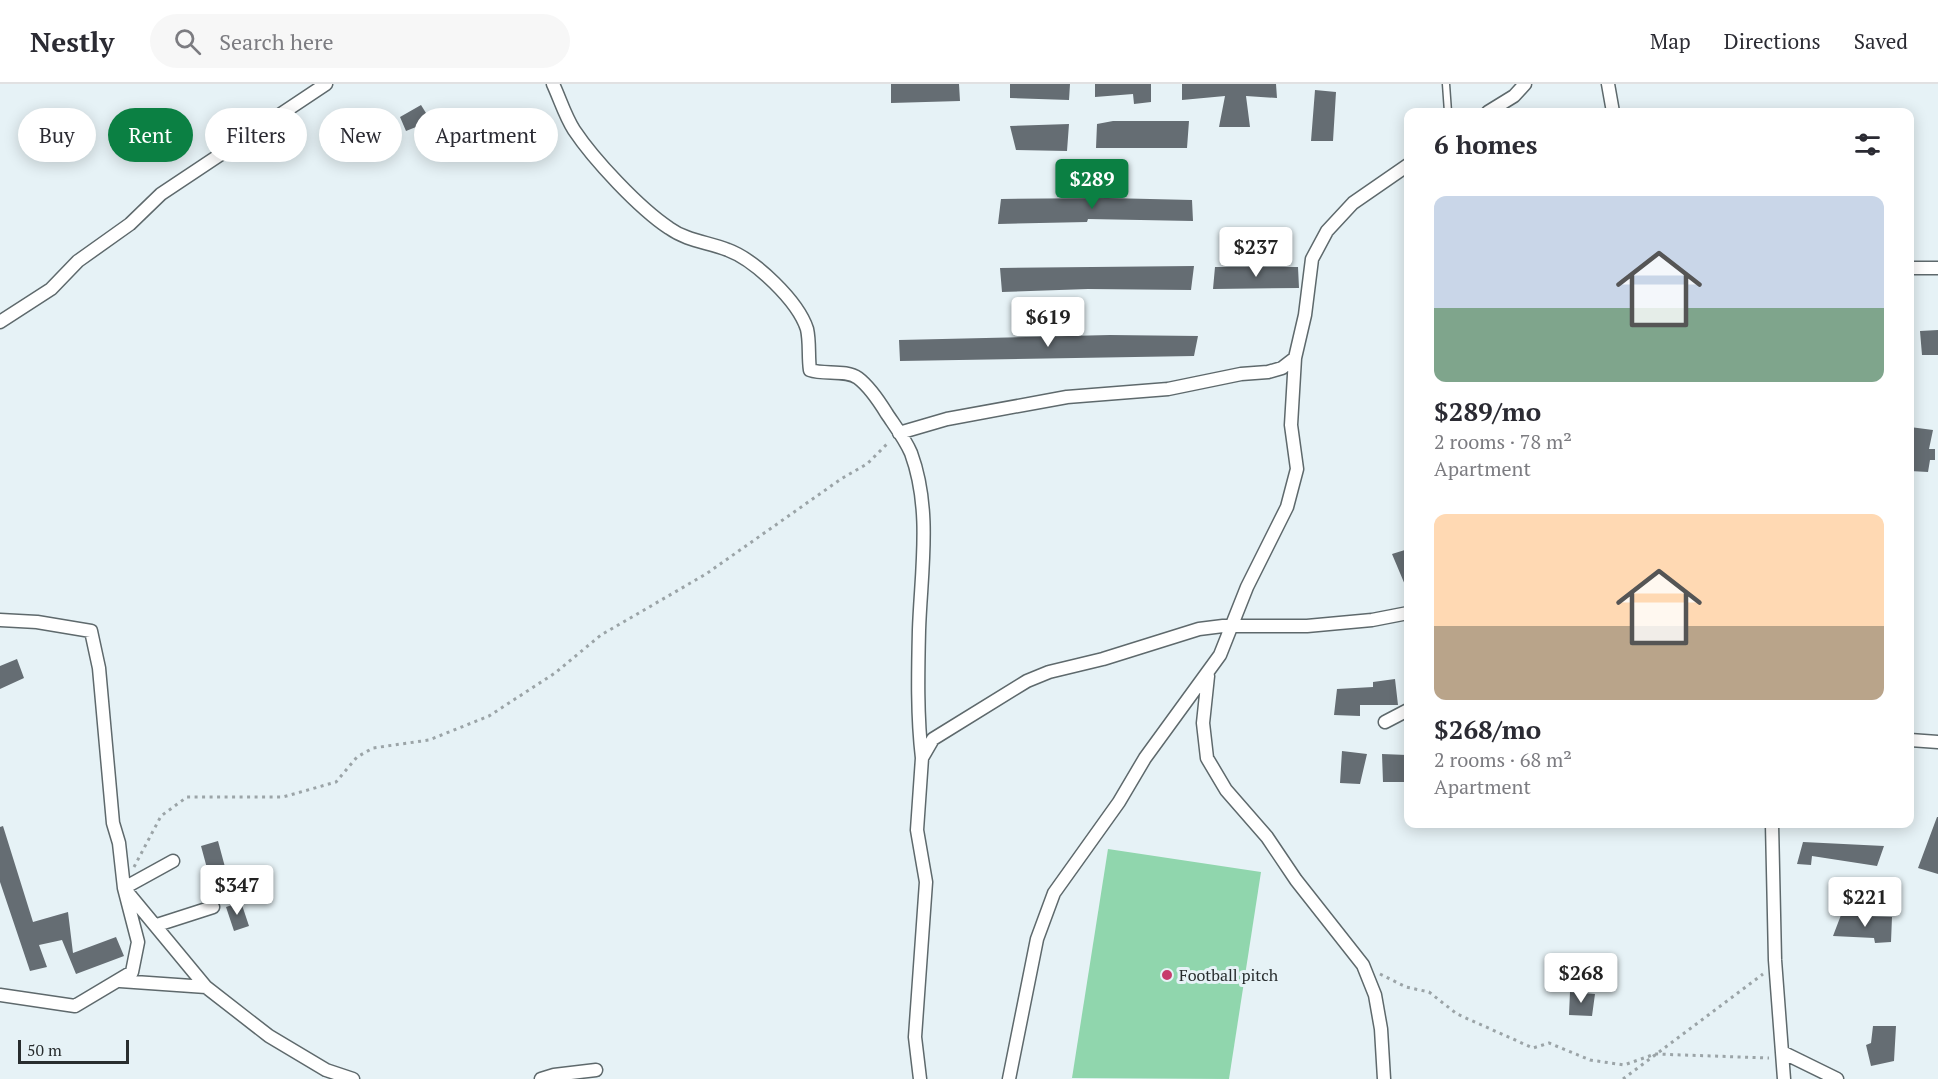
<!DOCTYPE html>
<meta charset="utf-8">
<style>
:root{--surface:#fff;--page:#f7f7f7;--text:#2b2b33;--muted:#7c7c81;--line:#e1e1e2;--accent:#0b8043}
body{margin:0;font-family:"PT Serif",serif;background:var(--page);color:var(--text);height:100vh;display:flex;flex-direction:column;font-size:22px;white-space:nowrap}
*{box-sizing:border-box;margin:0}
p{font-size:20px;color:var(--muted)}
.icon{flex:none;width:33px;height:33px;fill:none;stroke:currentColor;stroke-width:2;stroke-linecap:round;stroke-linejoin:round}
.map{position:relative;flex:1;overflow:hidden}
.panel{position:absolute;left:1404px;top:24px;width:510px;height:720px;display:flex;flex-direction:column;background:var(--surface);border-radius:12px;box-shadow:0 3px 15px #0003}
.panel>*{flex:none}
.guide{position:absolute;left:18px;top:24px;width:570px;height:54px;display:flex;gap:12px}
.scale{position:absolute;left:18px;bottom:15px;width:111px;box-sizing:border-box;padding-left:6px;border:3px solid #282d2e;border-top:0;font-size:16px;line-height:21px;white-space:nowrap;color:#282d2e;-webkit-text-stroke:4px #e6f2f6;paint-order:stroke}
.price{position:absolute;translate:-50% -51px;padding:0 14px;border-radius:6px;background:#fff;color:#222;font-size:20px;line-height:39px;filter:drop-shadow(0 2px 3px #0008)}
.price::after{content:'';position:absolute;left:50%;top:36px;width:18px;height:14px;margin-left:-9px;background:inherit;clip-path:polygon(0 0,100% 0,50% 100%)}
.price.on{background:var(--accent);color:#fff}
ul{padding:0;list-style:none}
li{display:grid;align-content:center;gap:12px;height:318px;padding:0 30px}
li span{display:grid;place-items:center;height:186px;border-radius:12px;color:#555}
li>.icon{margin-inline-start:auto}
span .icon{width:108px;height:108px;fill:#fffc;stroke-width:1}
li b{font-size:26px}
h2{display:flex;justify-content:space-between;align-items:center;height:72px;padding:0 30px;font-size:26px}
.chip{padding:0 21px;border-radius:27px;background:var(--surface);box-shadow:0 3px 15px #0003;font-size:21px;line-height:54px}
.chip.on{background:var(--accent);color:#fff}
header{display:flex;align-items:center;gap:36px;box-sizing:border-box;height:84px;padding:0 30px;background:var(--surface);border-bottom:2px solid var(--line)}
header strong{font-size:28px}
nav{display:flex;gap:33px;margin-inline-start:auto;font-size:21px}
.search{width:420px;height:54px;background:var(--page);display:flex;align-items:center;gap:15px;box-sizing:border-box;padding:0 21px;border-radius:33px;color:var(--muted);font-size:22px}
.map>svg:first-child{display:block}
.green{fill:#90d6ad}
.building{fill:#656d73}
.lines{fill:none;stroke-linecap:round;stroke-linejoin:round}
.service-casing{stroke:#5e696c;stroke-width:9}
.minor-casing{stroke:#5e696c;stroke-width:15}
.path{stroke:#9ba4a7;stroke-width:3;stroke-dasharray:3 4.5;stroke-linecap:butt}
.service{stroke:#fff;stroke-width:6}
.minor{stroke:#fff;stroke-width:12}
.poi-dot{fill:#c73b6c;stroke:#e6f2f6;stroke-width:2}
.labels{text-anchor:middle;stroke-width:6;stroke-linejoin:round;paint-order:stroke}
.poi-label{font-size:16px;fill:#282d2e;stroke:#e6f2f6;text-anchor:start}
</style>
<header>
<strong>Nestly</strong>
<div class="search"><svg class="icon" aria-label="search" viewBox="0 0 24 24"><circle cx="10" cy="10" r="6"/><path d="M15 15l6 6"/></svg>Search here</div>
<nav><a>Map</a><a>Directions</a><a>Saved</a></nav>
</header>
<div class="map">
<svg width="1938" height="995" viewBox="0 0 1938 995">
<rect width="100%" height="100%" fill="#e6f2f6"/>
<path class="green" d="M1108,765L1261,788L1229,995L1072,994Z"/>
<path class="building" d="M891,0H959L960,17L891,19Z
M1010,0H1070L1069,16L1010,14Z
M1095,0H1151V18L1134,20L1133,10L1095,13Z
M1182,0H1276L1277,14L1246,12L1250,43H1219L1225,12L1182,16Z
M1315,6L1336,8L1333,57H1311Z
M421,21L431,37L406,47L400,33Z
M1113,37H1189L1187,64H1096L1097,40Z
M1069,40L1067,67L1016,66L1010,42Z
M1108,114L1192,116L1193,137L1088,135L1087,138L998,140L1001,115Z
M1194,182L1191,206L1088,205L1002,208L1000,184Z
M1215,183H1298L1299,204L1213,205Z
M1938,246V271H1922L1920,247Z
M1110,251L1198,252L1194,272L900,277L899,256Z
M1910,343L1933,346L1929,365H1935V376H1930L1928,388L1910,387Z
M1408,465V508L1392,470Z
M17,575L24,594L0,605V582Z
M1395,595L1398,621H1360V632L1334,631L1337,605L1373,603V598Z
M1342,667L1367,670L1360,700L1340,699Z
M1382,670L1407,671L1404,698H1383Z
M1937,733H1938V790L1918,784Z
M3,742L33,838L68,828L73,869L116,853L124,872L76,890L62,856L39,861L47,883L30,887L0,798V743Z
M218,757L225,783L208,788L201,762Z
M1803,758L1884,762L1877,782L1812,772L1811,781L1797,780Z
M241,818L249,842L234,847L226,823Z
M1841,831L1892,833L1891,858L1875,859L1874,854L1833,852Z
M1570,908L1595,910L1592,932L1569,931Z
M1873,942H1896L1894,977L1871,982L1866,961L1871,959Z"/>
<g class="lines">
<g class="service-casing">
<path id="service" d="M1446,0L1448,28"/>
</g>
<g class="minor-casing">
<path id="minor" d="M553,0C560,15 565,32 574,46C594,76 639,124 669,144C687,157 708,158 728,166C755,176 798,217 807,245C810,258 808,273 810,286C824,291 846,285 858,294C870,303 879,317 887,330C895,342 905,355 911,369C932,426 921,487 919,546C918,588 917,632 922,674
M1608,0L1613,28
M1488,28L1514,12L1525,0
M1910,184H1938
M0,238L51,205L78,177L130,140L161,110L326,0
M899,349L947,335L1067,313L1168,305L1241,290L1268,288L1282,284L1295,274
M0,536L37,538L91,547L99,584L113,739L119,759L124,804L206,903L269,952L326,986L353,995
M1208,592L1203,639L1207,674L1226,706L1267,753L1296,796L1363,881L1375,911L1381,945L1384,995
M1385,638L1408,626
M1910,656L1938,658
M1772,740L1775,876L1784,995
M157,841L213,823
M120,897L206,903
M0,911L75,922L132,888L138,858L124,804L173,777
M1782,968L1837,995
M541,995L554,991L596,986
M920,995L915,953L926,798L917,746L922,674L933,655L1027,597L1049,588L1103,575L1199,545L1223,542H1307L1372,536L1408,529
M1009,995L1037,855L1054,809L1119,718L1145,674L1220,571L1247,503L1287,423L1297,385L1291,341L1295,274L1305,231L1312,175L1327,147L1353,119L1408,81"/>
</g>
<path class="path" d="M134,783L161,732L187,713H283L336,698L357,673L373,664L429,656L489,632L555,589L601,551L706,490L841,395L867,380L889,358
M1380,890L1406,903L1429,908L1457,930L1533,964L1549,959L1590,976L1624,981L1655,970L1769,974
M1623,995L1763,890"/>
<use href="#service" class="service"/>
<use href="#minor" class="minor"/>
</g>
<circle class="poi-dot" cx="1167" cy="891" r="6"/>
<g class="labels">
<g class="poi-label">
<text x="1179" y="897">Football pitch</text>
</g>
</g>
</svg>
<div class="scale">50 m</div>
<b class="price on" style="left:1092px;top:126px">$289</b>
<b class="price" style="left:1256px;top:194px">$237</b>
<b class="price" style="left:1048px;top:264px">$619</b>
<b class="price" style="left:237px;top:832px">$347</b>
<b class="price" style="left:1865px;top:844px">$221</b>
<b class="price" style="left:1581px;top:920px">$268</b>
<div class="guide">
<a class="chip">Buy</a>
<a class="chip on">Rent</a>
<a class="chip">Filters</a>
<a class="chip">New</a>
<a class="chip">Apartment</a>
</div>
<section class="panel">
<h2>6 homes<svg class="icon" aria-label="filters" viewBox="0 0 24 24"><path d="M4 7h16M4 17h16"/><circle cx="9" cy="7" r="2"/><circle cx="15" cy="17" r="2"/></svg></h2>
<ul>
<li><span style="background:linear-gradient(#c9d6e8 60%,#7fa58c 0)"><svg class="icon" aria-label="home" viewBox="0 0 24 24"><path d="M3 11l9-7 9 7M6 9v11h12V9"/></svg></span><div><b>$289/mo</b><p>2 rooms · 78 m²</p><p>Apartment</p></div></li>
<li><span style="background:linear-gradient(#ffd9b3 60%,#b9a48a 0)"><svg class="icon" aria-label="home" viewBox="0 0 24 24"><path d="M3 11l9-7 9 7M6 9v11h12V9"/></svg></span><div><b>$268/mo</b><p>2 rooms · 68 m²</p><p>Apartment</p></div></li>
</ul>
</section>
</div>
